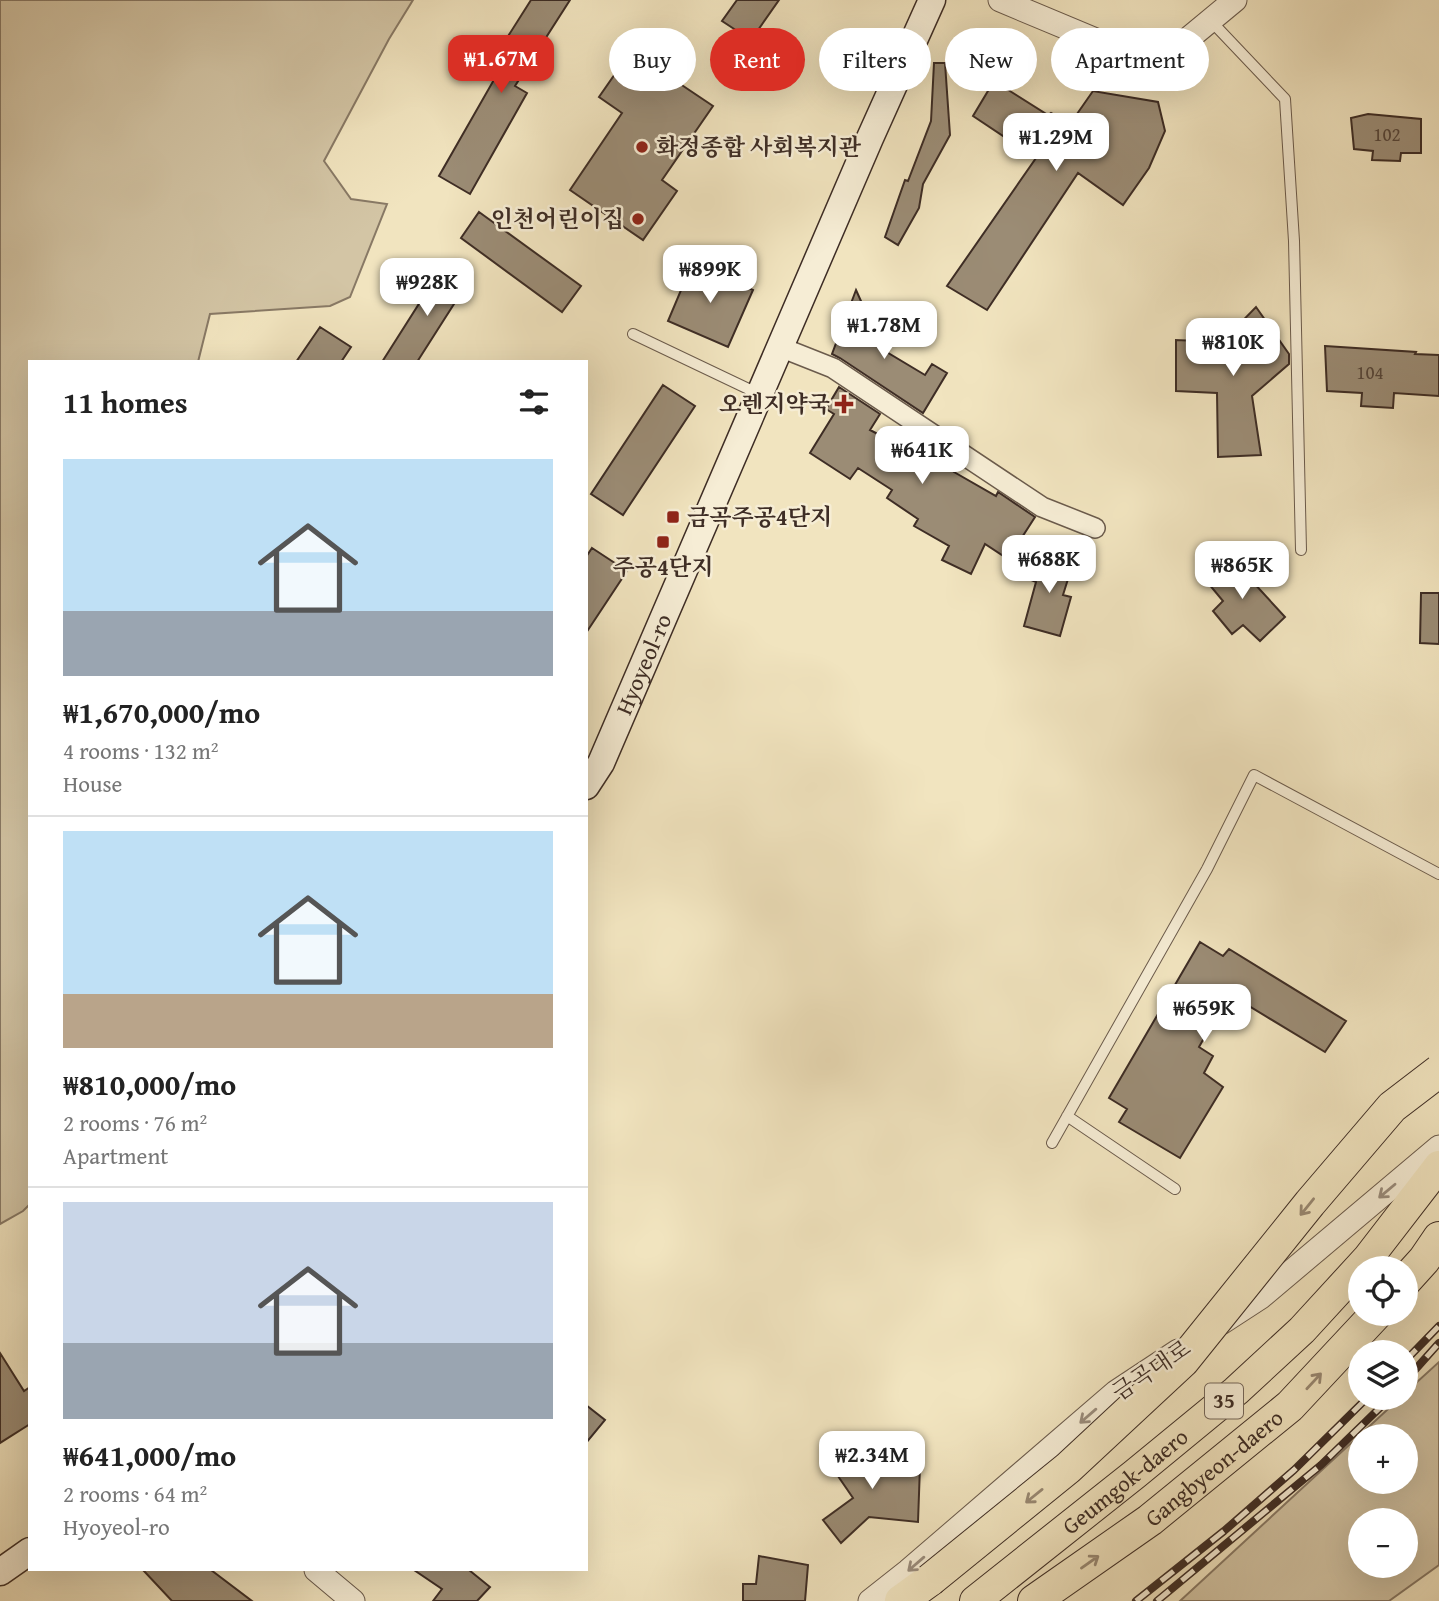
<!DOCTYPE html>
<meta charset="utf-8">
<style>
:root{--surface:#fff;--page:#f6f6f6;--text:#222;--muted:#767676;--line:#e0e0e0;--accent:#d93025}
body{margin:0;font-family:"Gentium Book Plus","Noto Serif KR",serif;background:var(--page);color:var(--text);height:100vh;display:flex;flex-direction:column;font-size:26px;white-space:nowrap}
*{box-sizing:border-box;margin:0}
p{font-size:23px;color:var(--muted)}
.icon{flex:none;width:38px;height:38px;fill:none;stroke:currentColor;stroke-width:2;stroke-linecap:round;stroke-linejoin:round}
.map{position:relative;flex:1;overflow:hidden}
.panel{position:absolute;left:28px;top:360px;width:560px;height:1211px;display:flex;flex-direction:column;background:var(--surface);border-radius:0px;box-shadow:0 7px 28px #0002}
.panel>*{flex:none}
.banner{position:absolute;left:609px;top:28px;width:665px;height:63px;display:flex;gap:14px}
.tools{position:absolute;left:1348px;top:1256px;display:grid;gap:14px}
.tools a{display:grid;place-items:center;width:70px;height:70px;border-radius:50%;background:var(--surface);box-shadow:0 7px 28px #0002;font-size:35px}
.price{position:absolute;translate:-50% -60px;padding:0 16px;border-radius:14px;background:#fff;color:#222;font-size:23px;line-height:46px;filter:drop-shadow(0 2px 4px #0008)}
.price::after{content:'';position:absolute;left:50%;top:42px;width:21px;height:16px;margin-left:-10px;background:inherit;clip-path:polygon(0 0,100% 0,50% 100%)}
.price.current{background:var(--accent);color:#fff}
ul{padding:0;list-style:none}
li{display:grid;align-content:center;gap:14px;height:371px;padding:0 35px}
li+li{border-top:2px solid var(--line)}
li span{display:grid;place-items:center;height:217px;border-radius:0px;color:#555}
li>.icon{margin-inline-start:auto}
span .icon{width:126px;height:126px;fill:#fffc;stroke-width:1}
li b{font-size:30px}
h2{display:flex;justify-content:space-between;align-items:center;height:84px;padding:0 35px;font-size:30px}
.tag{padding:0 24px;border-radius:32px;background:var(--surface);box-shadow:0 7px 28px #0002;font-size:24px;line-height:63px}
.tag.current{background:var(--accent);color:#fff}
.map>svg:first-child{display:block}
.green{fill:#d3c5a5;stroke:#887965;stroke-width:2;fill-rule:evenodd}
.building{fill:#9b8c75;stroke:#3e2d25;stroke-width:2}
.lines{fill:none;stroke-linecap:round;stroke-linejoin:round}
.service-casing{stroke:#6b5b4c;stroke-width:12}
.minor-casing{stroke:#6b5b4c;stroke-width:22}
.tertiary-casing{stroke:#6b5b4c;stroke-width:25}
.secondary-casing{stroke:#3e2d25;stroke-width:29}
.primary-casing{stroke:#3e2d25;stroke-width:32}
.trunk-casing{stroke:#3e2d25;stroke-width:34}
.service{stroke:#f6edd5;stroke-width:10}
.minor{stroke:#f6edd5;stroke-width:19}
.tertiary{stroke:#f6edd5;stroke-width:23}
.secondary{stroke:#f6edd5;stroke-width:26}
.primary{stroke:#f1e4bf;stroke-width:30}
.trunk{stroke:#f1e4bf;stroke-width:32}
.rail-casing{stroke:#3e2d25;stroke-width:8}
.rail{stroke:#f6edd5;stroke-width:5;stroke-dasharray:16;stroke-linecap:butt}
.trunk-bridge-casing{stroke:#3e2d25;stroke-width:34;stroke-linecap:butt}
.trunk-bridge{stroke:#f1e4bf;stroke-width:32}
.oneway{stroke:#9a8d7d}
.oneway2{stroke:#988872}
.poi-dot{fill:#8f2418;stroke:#f6edd5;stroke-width:2.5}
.labels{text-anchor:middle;stroke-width:5;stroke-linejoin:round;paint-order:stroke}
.number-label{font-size:19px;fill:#554539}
.shield{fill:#f6edd5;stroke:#75675a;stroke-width:2}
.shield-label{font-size:21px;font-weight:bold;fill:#3e2d25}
.poi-label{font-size:23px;font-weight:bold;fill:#3e2d25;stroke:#f6edd5;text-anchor:start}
.street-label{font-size:23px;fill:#3e2d25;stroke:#f6edd5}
</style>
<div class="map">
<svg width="1439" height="1601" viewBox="0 0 1439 1601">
<rect width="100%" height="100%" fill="#f1e4bf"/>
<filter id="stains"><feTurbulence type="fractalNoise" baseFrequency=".00286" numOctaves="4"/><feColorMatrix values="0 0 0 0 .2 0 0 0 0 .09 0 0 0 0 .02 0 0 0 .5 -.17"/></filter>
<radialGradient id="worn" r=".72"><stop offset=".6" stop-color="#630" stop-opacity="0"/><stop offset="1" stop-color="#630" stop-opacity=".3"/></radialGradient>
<path class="green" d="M0,0H413L389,39L324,161L351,199L387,204L350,297L330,306L210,314L198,362H30V1204L23,1211L0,1224Z
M1439,1362V1565L1389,1601H1180L1400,1398H1405V1393ZM1360,1437H1405V1482H1360ZM1360,1521H1405V1566H1360Z"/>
<path class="building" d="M531,0H570L515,86L527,93L470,194L439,176L507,57L498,52Z
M737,0H779L751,40L722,21Z
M631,51L713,106L662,180L677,191L643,240L570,190L622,113L599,97Z
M934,63H945L950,135L923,184L919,208L898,245L885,237L905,180L908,181L931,121Z
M994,81L1048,115L1051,113L1070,124L1093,91L1158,102L1165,131L1149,168L1123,205L1078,173L987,310L947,286L1036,158L973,116Z
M1368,114L1421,119V153H1401L1400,161L1372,160L1373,151L1354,149L1351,118Z
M479,212L581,286L562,312L461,238Z
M692,264L753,290L728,347L668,321Z
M443,266L468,282L417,362H382Z
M856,290L874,330L870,342L925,375L932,364L947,373L923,413L840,358L832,354Z
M1256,307L1289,354V364L1252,396L1261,455L1218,457L1217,393L1176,391V340L1222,342Z
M320,327L351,347L341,362H296Z
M1325,346L1416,352L1415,354L1439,355V396L1394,393L1393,408L1361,406L1362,393L1327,391Z
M663,385L695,406L623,515L591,494Z
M839,387L880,414L870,430L916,454L921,446L954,472L996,496L998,492L1035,517L1008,559L985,544L971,574L942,560L949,546L914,526L918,519L887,498L892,490L858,468L850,479L810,453L834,414L826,409Z
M592,548L627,571L586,633V557Z
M1039,553L1073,563L1063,595L1071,597L1060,636L1024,626L1036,582L1031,580Z
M1229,556L1285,617L1260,641L1243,625L1232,634L1213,611L1223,601L1203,577Z
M1421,593H1439V644L1420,643Z
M1200,942L1223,956L1229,949L1346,1021L1325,1052L1229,994L1199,1047L1213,1056L1204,1073L1223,1087L1180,1158L1119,1122L1127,1109L1109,1098Z
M0,1353L24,1391L30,1387V1424L0,1443Z
M586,1405L605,1420L586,1443Z
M856,1439L876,1467L920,1466L918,1522L869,1517L841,1543L823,1520L853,1498L827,1460Z
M759,1556L808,1565L805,1601H743V1584H756Z
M143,1570H211L252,1601H172Z
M414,1570H469L490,1587L477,1601H433L442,1589Z"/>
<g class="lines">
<g class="service-casing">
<path id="service" d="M1211,21L1285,99L1294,241L1301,550
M633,334L759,394
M1067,1116L1175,1189
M1052,1143L1207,869L1254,775L1439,874"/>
</g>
<g class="minor-casing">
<path id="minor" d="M780,347L833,368L1042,507L1095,528"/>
</g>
<g class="tertiary-casing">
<path id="tertiary" d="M1000,0L1139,58L1171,53L1235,0
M1221,1323L1261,1297L1439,1147
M316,1570L353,1601
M870,1601L908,1571L1116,1392L1178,1351"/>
</g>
<g class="secondary-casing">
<g id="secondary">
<path id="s1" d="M586,786L601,763L870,138L932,0"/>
<path d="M0,1572L30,1551"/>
</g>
</g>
<g class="primary-casing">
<g id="primary">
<path id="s2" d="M975,1601L1135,1474L1236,1391L1302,1330L1368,1258L1439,1166"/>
</g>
</g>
<g class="trunk-casing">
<g id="trunk">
<path d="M1405,1281L1424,1260L1439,1238"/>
<path d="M901,1601L930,1580"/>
<path id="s3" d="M1034,1601L1150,1520L1290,1406L1376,1314"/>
</g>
</g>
<use href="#service" class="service"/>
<use href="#minor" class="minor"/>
<use href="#tertiary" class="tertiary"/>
<use href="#secondary" class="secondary"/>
<use href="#primary" class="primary"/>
<use href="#trunk" class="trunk"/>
<g class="rail-casing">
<path id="rail" d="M1405,1361L1439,1326
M1405,1381L1439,1343
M1136,1601L1224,1531L1294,1470L1367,1398
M1157,1601L1321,1465L1390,1398"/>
</g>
<use href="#rail" class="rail"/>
<g class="trunk-bridge-casing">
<path id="trunk-bridge" d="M930,1580L1068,1468L1183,1361L1310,1203L1392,1107L1439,1071"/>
</g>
<use href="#trunk-bridge" class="trunk-bridge"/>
</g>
<defs><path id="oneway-shaft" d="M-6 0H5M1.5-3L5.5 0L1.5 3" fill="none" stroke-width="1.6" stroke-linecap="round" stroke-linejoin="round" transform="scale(1.75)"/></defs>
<g class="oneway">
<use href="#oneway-shaft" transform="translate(1387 1191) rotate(140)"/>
<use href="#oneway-shaft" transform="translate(1088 1416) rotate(139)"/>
<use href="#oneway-shaft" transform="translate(916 1564) rotate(139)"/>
</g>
<g class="oneway2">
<use href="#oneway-shaft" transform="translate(1307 1207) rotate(129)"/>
<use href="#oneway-shaft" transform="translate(1314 1381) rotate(-47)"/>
<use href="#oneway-shaft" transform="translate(1034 1496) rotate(141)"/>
<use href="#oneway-shaft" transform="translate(1090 1562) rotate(-35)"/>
</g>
<g class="poi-dot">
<circle cx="642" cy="147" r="7"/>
<circle cx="638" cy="219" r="7"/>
<path d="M840.5 393.5h7v7h7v7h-7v7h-7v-7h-7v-7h7z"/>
<rect x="666" y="510" width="14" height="14" rx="3.5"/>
<rect x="656" y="535" width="14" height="14" rx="3.5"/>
</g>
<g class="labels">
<g class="number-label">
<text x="1387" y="141">102</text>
<text x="1370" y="379">104</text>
</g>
<rect class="shield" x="1205" y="1383.5" width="38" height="35" rx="5"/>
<g class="shield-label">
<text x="1224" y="1408">35</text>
</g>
<g class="poi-label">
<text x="656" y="155">화정종합 사회복지관</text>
<text x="624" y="227" text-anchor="end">인천어린이집</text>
<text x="830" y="412" text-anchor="end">오렌지약국</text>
<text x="687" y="525">금곡주공4단지</text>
<text x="663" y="575" text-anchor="middle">주공4단지</text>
</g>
<g class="street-label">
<text dy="8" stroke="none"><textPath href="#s1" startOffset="135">Hyoyeol-ro</textPath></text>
<text transform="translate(1151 1370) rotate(-34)" y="8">금곡대로</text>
<text dy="8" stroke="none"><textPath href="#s3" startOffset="224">Gangbyeon-daero</textPath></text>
<text dy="8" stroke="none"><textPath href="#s2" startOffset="192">Geumgok-daero</textPath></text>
</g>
</g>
<rect width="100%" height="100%" filter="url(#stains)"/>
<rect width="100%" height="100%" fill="url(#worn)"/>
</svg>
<div class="tools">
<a><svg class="icon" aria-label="locate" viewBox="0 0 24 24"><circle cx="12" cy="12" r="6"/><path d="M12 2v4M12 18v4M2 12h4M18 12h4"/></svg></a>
<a><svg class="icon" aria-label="layers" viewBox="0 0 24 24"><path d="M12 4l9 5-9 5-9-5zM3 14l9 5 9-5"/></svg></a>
<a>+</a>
<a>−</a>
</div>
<b class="price current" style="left:501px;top:95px">₩1.67M</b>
<b class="price" style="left:1056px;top:173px">₩1.29M</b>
<b class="price" style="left:710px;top:305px">₩899K</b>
<b class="price" style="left:427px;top:318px">₩928K</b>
<b class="price" style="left:884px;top:361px">₩1.78M</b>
<b class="price" style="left:1233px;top:378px">₩810K</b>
<b class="price" style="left:922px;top:486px">₩641K</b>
<b class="price" style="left:1049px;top:595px">₩688K</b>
<b class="price" style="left:1242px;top:601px">₩865K</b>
<b class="price" style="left:1204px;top:1044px">₩659K</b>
<b class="price" style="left:872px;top:1491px">₩2.34M</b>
<div class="banner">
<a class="tag">Buy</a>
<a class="tag current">Rent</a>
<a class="tag">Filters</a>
<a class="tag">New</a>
<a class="tag">Apartment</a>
</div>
<section class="panel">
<h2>11 homes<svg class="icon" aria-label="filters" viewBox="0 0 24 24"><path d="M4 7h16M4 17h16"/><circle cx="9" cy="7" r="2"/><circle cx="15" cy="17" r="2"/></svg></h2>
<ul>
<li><span style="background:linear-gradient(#bfe0f5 70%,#9aa5b1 0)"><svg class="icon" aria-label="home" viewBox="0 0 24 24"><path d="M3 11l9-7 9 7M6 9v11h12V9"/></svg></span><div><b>₩1,670,000/mo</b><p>4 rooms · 132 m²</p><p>House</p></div></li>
<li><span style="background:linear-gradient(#bfe0f5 75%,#b9a48a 0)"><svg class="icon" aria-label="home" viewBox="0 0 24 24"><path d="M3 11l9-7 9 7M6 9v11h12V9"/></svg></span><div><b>₩810,000/mo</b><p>2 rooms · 76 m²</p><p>Apartment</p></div></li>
<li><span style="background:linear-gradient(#c9d6e8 65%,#9aa5b1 0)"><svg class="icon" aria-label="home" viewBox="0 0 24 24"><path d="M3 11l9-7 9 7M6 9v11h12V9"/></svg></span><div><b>₩641,000/mo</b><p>2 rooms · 64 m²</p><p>Hyoyeol-ro</p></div></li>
</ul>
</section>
</div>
